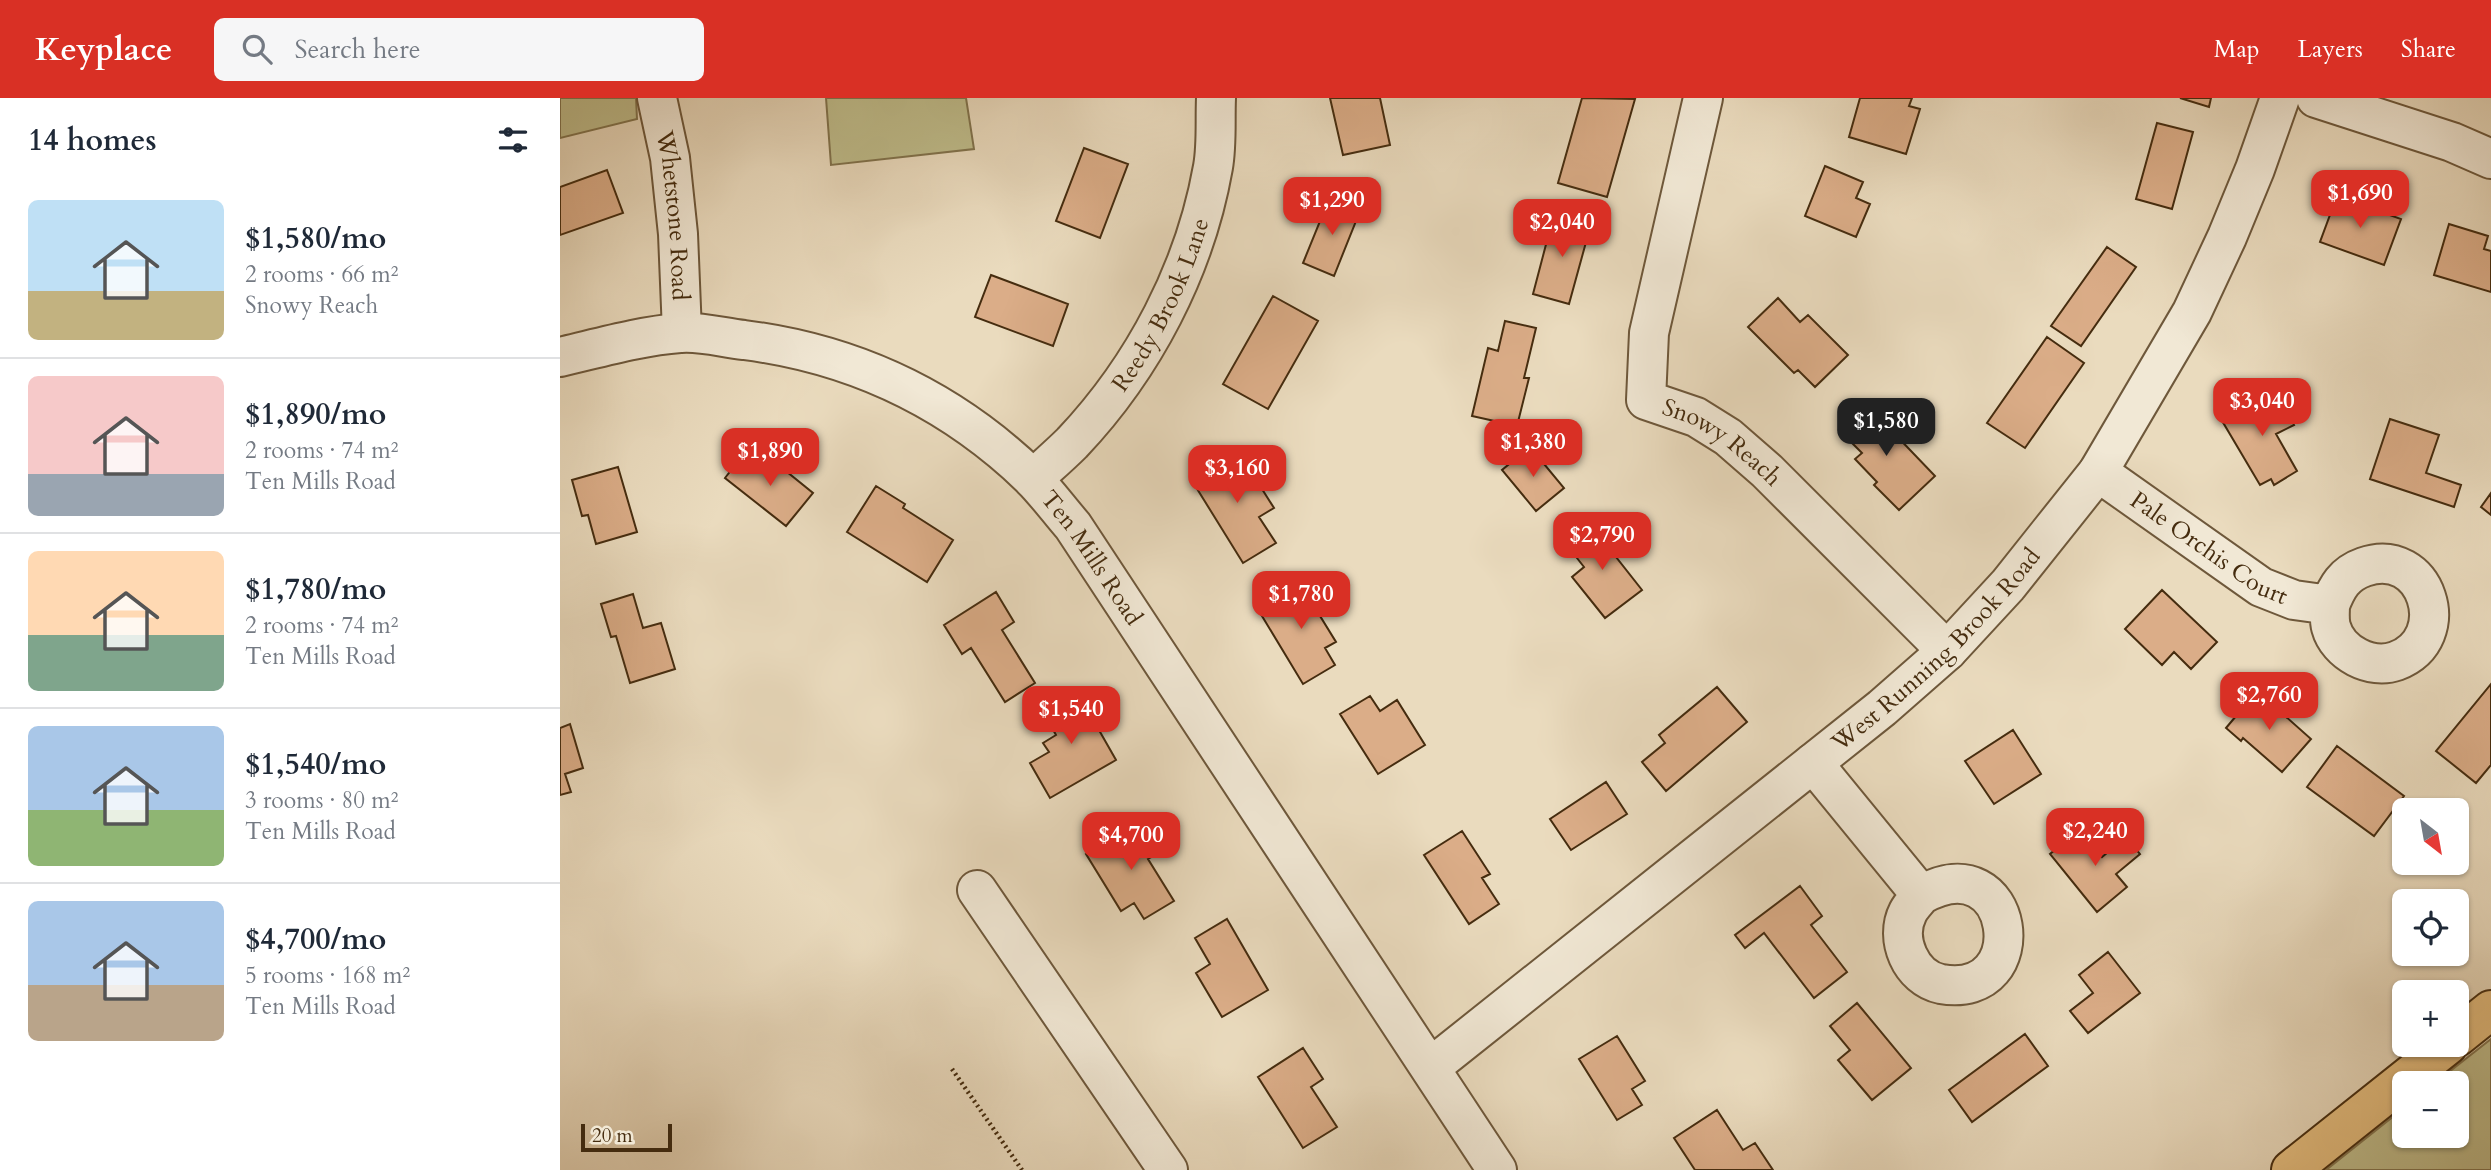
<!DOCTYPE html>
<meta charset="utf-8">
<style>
:root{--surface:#fff;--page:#f6f6f7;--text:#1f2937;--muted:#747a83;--line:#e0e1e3;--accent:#d93025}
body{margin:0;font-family:Cardo,serif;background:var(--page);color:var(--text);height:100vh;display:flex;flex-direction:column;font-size:26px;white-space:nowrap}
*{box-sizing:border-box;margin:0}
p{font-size:23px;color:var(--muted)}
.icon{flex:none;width:38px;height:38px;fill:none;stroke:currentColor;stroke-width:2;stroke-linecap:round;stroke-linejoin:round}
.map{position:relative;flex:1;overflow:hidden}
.sheet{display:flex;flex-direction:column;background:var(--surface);width:560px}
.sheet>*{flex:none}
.needle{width:46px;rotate:149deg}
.fabs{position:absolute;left:1832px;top:700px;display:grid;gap:14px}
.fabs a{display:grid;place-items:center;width:77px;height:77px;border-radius:10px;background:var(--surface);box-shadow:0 2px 5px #0004;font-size:35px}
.scale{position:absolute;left:21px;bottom:18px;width:91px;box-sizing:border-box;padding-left:7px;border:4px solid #452c0f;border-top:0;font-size:19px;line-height:24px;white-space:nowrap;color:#452c0f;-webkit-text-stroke:5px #f1e8d5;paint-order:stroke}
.price{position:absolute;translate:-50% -60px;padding:0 16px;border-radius:14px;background:var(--accent);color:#fff;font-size:23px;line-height:46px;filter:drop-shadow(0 2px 4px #0008)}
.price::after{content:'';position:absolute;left:50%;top:42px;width:21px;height:16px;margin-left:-10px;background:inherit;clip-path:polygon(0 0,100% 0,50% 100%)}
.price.active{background:#222;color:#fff}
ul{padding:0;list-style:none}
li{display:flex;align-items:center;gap:21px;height:175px;padding:0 28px}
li+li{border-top:2px solid var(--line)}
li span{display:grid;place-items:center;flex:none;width:196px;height:140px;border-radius:10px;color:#555}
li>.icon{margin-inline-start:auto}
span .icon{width:84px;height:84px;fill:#fffc;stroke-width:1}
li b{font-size:30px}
h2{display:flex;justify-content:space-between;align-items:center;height:84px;padding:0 28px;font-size:30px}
header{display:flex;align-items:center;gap:42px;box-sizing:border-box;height:98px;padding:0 35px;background:var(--accent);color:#fff}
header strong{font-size:33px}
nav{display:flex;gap:38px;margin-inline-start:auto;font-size:24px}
.search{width:490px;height:63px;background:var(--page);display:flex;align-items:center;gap:18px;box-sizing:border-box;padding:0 24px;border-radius:10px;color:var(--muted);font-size:26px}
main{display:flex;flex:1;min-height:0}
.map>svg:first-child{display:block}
.green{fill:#bfbd8c;stroke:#82744e;stroke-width:2}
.building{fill:#dbad88;stroke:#452c0f;stroke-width:2}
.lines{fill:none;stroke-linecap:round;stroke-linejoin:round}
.minor-casing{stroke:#6e583b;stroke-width:42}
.major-casing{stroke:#452c0f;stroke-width:42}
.path{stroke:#452c0f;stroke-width:4.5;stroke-dasharray:2 3.5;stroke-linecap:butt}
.minor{stroke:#f1e8d5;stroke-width:38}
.major{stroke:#e5be7f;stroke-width:38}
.labels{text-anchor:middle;stroke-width:5;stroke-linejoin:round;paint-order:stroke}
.street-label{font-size:24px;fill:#452c0f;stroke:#f1e8d5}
</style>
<header>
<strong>Keyplace</strong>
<div class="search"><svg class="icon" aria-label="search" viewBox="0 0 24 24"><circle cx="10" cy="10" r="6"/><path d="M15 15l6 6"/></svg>Search here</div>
<nav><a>Map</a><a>Layers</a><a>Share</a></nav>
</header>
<main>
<section class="sheet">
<h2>14 homes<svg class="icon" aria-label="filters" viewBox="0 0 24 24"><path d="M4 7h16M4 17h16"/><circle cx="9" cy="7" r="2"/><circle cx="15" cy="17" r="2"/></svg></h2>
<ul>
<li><span style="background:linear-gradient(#bfe0f5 65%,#c2b280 0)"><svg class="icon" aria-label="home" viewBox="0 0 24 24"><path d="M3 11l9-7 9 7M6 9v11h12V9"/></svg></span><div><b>$1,580/mo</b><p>2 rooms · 66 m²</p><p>Snowy Reach</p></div></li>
<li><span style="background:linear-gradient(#f6c9c9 70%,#9aa5b1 0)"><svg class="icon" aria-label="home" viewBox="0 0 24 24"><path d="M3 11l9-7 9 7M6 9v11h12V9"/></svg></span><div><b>$1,890/mo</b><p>2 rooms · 74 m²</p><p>Ten Mills Road</p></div></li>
<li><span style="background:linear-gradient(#ffd9b3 60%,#7fa58c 0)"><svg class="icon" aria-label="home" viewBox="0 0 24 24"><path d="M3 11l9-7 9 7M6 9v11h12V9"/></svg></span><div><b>$1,780/mo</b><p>2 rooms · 74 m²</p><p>Ten Mills Road</p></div></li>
<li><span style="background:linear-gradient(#a9c7e8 60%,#8fb573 0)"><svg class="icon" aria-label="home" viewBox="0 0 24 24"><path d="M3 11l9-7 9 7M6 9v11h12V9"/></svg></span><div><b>$1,540/mo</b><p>3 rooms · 80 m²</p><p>Ten Mills Road</p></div></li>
<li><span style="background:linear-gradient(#a9c7e8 60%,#b9a48a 0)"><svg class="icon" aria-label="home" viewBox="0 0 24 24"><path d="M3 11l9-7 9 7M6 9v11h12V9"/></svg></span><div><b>$4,700/mo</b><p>5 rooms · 168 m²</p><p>Ten Mills Road</p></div></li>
</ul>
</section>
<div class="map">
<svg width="1931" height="1072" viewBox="0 0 1931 1072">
<rect width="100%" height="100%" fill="#eadbbe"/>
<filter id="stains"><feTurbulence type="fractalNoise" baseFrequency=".00286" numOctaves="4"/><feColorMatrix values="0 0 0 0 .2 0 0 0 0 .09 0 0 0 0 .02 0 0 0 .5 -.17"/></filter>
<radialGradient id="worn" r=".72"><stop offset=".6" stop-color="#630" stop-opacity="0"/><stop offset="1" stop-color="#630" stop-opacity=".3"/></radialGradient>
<path class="green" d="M0,0H76L77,21L0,40Z
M266,0H406L414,51L271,67Z
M1931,941V1072H1766L1844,1010V1038H1897V985H1875Z"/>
<path class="building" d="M770,0H820L830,47L783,57Z
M1022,0L1075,1L1047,99L998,85Z
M1300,0H1352L1349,8L1360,11L1346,56L1289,39Z
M1620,0H1651L1649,9Z
M1597,25L1633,34L1612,111L1576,101Z
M524,50L568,66L540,140L496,123Z
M1265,68L1303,84L1296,100L1310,106L1296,139L1245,118Z
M47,72L63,115L0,137V89Z
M1777,98L1841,121L1824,167L1760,144Z
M769,101L800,113L774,178L743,165Z
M994,116L1031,126L1009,206L973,196Z
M1889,126L1928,138L1924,151L1931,153V194L1874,177Z
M1547,149L1576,169L1521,248L1491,228Z
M431,177L508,206L493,248L415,219Z
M713,198L758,223L708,311L663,286Z
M1218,200L1240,224L1248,217L1288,257L1255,289L1238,272L1234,275L1188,229Z
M945,223L976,230L964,280H969L957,328L912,318L928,250L938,253Z
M1487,239L1524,265L1465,350L1427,325Z
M1713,292L1734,327L1716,336L1737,373L1714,387L1711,381L1700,387L1661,321Z
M1306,306L1375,378L1339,412L1314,387L1317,384L1295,361L1302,355L1279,332Z
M1830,321L1879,337L1866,375L1901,387L1894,409L1810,381Z
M970,349L1004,390L976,413L942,372Z
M678,353L714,410L699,419L716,445L683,465L631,381Z
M183,357L202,373L211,361L253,395L226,428L165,380Z
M58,369L77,434L36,446L28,417L22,418L12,382Z
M316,388L345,406L343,410L393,442L367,484L287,434Z
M1931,395V417L1921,409Z
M1034,424L1052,447L1049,450L1082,492L1045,520L1012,479L1024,469L1006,446Z
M749,483L764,509L757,513L776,544L765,550L775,567L743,586L699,513Z
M1602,492L1657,544L1631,571L1614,554L1602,567L1565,531Z
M436,494L454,524L442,532L475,585L445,604L411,550L402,556L384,527Z
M73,496L83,530L101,525L115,571L70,585L56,538L51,539L41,506Z
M1931,586V667L1916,685L1876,653Z
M1157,589L1187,624L1106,693L1082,664L1105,645L1099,637Z
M515,590L556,662L490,700L470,665L489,654L483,645L496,637L481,610Z
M1697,593L1751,641L1722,674L1683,640L1681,643L1666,630Z
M810,598L820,613L837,602L865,647L818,676L780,616Z
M10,626L23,670L5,676L11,694L0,697V630Z
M1453,632L1481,676L1434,706L1405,663Z
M1777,648L1844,698L1814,738L1747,689Z
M1046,684L1067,716L1011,752L990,721Z
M578,724L597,756L588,761L614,803L584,821L574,805L561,813L526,756Z
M1520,732L1542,759L1566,739L1580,756L1556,776L1567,789L1537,814L1490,756Z
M902,733L930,776L922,780L939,806L909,826L864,757Z
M1240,788L1262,818L1251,827L1287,874L1254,900L1204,835L1185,850L1175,837Z
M667,821L708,892L662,919L636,875L650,866L635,840Z
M1548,854L1580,895L1528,935L1510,913L1533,895L1519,877Z
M1297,905L1351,970L1312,1002L1278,962L1290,952L1270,928Z
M1465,936L1488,968L1412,1024L1389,992Z
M1057,938L1085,983L1072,991L1082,1007L1057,1022L1019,961Z
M743,950L763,981L751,989L777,1029L743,1050L698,979Z
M1157,1012L1183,1052L1195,1045L1213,1072H1135L1114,1040Z"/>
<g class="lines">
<g class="minor-casing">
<g id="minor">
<path id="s1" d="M97,0L110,60L118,136L122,234"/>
<path id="s2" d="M1143,0L1089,235L1086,302L1136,319L1168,339L1207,373L1387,553"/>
<path d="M1756,0L1892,44L1931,61"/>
<path id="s3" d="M0,259C39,250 80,238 120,235C140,233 164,240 184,242C294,256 391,302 471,379C486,394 499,412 513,428L937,1072"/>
<path id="s4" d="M1538,374L1701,489L1734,502L1770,507C1770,514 1769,522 1771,529C1778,555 1811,572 1836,563C1897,540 1866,447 1804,469C1784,476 1777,489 1770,507"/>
<path id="s5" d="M473,381C486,369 500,357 512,345C584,269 635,171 653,69C657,47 655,22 656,0"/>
<path d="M1253,665L1361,797C1357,802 1351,808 1348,814C1334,841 1351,880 1381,886C1477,903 1456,743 1361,797"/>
<path d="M417,792L608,1072"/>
<path id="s6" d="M871,969L1322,610L1387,553L1448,487L1538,374L1632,214L1667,139L1695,71L1720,0"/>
</g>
</g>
<g class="major-casing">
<path id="major" d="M1897,939L1931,912
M1731,1072L1888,947"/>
</g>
<path class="path" d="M392,971L462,1072"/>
<use href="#minor" class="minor"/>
<use href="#major" class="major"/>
</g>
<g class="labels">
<g class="street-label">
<text dy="8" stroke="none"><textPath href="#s1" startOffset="119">Whetstone Road</textPath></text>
<text dy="8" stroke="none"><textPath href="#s5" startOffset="219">Reedy Brook Lane</textPath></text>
<text dy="8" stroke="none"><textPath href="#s2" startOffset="396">Snowy Reach</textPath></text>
<text dy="8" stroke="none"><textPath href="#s4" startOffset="135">Pale Orchis Court</textPath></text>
<text dy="8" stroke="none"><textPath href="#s3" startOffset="612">Ten Mills Road</textPath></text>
<text dy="8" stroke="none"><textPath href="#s6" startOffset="656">West Running Brook Road</textPath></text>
</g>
</g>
<rect width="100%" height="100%" filter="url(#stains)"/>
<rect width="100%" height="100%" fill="url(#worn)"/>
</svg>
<div class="fabs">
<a><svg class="needle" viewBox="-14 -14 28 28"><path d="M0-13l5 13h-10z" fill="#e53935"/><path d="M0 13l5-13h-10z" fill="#747a83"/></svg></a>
<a><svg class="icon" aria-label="locate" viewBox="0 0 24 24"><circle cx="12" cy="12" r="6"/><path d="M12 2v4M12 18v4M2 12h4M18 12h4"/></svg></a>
<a>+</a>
<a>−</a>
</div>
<div class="scale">20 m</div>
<b class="price" style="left:1800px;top:132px">$1,690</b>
<b class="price" style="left:772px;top:139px">$1,290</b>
<b class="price" style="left:1002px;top:161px">$2,040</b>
<b class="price" style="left:1702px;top:340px">$3,040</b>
<b class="price active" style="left:1326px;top:360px">$1,580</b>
<b class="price" style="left:973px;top:381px">$1,380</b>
<b class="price" style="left:210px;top:390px">$1,890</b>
<b class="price" style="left:677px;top:407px">$3,160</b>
<b class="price" style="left:1042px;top:474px">$2,790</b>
<b class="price" style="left:741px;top:533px">$1,780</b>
<b class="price" style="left:1709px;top:634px">$2,760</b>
<b class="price" style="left:511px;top:648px">$1,540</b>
<b class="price" style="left:1535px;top:770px">$2,240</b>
<b class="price" style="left:571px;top:774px">$4,700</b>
</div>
</main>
